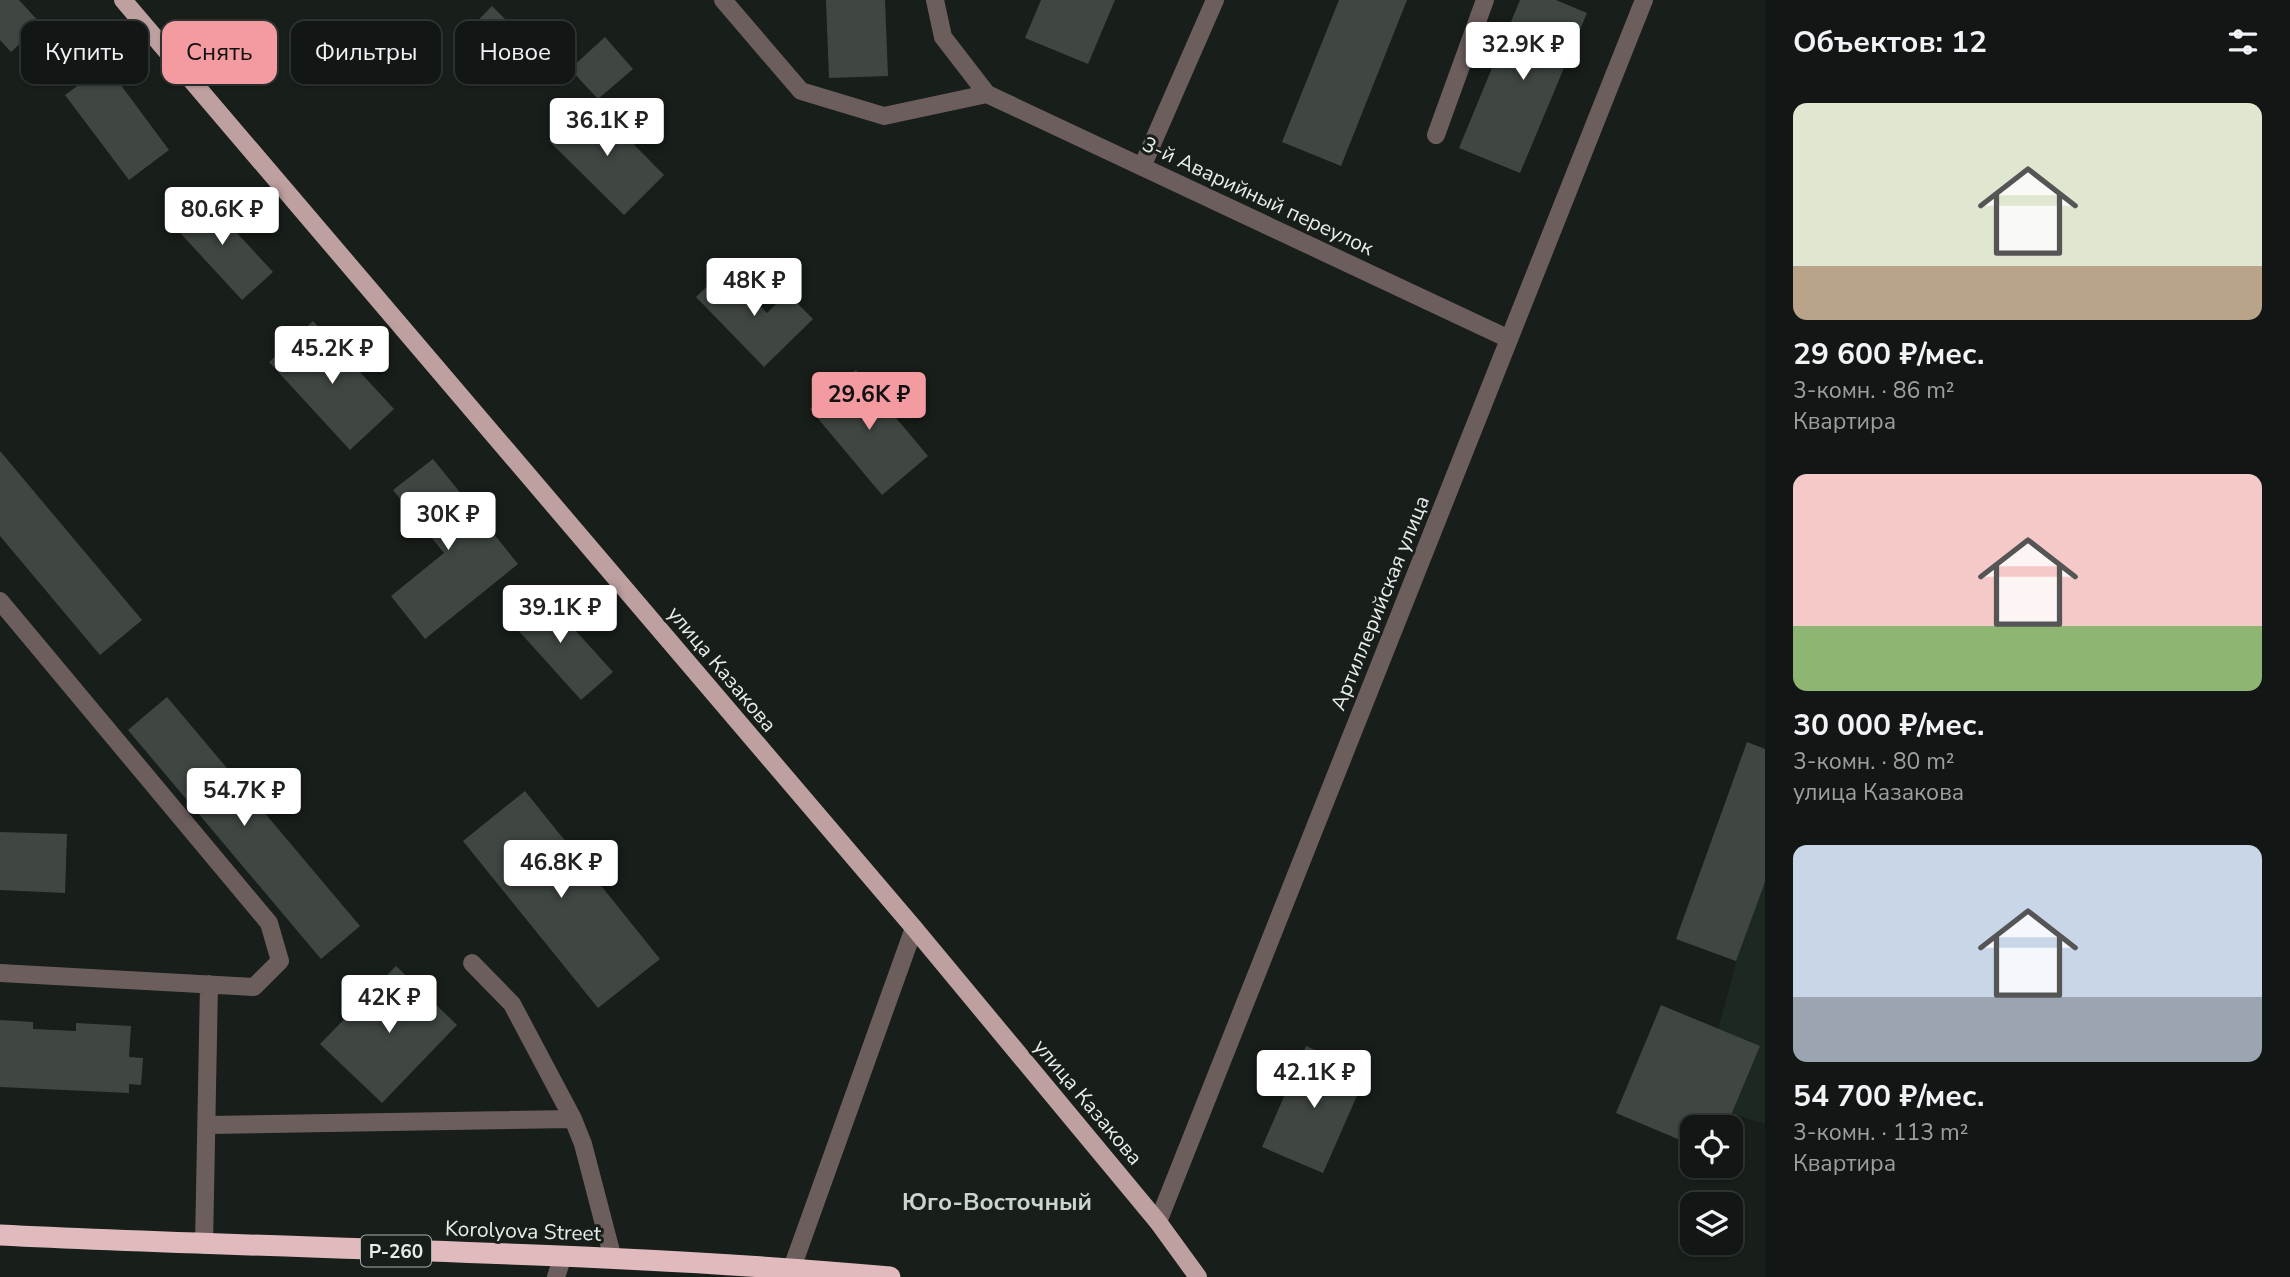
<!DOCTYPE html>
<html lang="ru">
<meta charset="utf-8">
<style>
:root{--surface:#121614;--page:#1b1f1d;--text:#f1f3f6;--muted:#9c9fa0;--line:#313534;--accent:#f49aa1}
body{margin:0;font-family:"Nunito Sans",sans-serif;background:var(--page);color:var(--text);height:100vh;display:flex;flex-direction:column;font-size:26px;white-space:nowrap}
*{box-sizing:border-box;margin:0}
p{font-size:23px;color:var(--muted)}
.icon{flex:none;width:38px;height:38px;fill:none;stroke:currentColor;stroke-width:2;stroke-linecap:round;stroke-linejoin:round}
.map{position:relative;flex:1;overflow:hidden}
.details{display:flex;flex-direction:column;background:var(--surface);width:525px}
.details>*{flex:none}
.banner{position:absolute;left:21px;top:21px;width:665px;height:63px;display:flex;gap:14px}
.controls{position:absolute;left:1680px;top:1115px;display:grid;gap:14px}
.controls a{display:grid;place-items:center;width:63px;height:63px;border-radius:14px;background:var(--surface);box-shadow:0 2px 5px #0004,0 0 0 2px var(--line);font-size:35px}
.price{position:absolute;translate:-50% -60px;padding:0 16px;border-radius:7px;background:#fff;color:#222;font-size:23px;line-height:46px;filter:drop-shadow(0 2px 4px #0008)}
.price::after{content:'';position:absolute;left:50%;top:42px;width:21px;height:16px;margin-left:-10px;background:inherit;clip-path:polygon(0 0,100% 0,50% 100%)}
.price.active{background:var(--accent);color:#111}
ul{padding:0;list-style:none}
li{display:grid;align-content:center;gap:14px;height:371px;padding:0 28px}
li span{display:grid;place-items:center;height:217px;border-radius:14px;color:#555}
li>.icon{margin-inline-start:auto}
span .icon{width:126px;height:126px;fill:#fffc;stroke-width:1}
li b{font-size:30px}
h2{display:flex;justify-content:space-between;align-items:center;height:84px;padding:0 28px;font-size:30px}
.chip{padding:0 24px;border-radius:14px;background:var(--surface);box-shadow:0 2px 5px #0004,0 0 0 2px var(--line);font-size:24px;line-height:63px}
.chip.active{background:var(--accent);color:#111}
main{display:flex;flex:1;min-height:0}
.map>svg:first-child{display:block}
.built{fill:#1c2820}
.building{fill:#404742}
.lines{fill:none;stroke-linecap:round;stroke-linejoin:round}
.minor{stroke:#6d5e5e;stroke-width:18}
.major{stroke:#bfa0a1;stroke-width:18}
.highway{stroke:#e0babc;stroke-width:21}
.labels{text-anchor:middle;stroke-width:6;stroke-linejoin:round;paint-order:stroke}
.shield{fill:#181e1a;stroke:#aaafac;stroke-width:2}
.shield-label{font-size:19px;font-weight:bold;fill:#e9edea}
.street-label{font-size:21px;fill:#e9edea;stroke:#181e1a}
.quarter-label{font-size:24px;font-weight:bold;fill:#cbd4ce;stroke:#181e1a}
</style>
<main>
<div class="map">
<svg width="1765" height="1277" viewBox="0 0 1765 1277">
<rect width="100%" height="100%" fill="#181e1a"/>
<path class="built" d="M1765,856V1124L1698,1104Z"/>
<path class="building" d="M0,0H19L41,24L11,52L0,40Z
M826,0H885L888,76L829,78Z
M1041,0H1115L1088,64L1025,38Z
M1339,0H1407L1341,166L1282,142Z
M1520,0H1556L1587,13L1520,173L1459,148Z
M492,6L526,40L495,72L461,38Z
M605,37L633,69L598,99L570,69Z
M106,65L169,150L129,180L65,95Z
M590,100L664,175L624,215L549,141Z
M202,195L273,272L242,300L171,223Z
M724,270L767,313L787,293L813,319L764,367L696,297Z
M313,321L394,409L350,450L269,362Z
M856,370L928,456L882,495L810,409Z
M0,451L142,620L100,655L0,536Z
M433,459L518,564L425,639L391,596L444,553L393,490Z
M539,590L613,672L581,700L507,618Z
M167,697L360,926L321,959L128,730Z
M1747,742L1765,749V882L1736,961L1676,939Z
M525,791L660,959L598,1008L463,841Z
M0,832L67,834L65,893L0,890Z
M396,966L457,1025L382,1103L320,1044Z
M1661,1005L1760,1046L1726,1127H1692V1145L1616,1113Z
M0,1020L33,1022V1029L76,1031V1023L131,1026L129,1057L143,1058L141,1085L129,1084V1093L0,1087Z
M1306,1046L1367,1073L1323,1173L1262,1147Z"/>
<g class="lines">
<path class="minor" d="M723,0L801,91L884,116L987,94
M935,0L943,37L987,94L1509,339
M1436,135L1485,0
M1142,167L1215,0
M0,601L269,923L280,961L254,987L0,973
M472,963L512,1004L573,1119
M207,1125L573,1119L583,1144L613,1259
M1158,1222L1644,0
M204,1245L209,984
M792,1268L914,928
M556,1277L563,1256"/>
<path class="major" d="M123,0L914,928L1158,1222L1198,1277"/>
<path class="highway" d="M0,1235C297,1250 594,1250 890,1277"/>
</g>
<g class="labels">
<rect class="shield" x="361" y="1235.5" width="70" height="31" rx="5"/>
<g class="shield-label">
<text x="396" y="1258">Р-260</text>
</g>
<g class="street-label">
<text transform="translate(1258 196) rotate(25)" y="7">3-й Аварийный переулок</text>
<text transform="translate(1380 603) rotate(-68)" y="7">Артиллерийская улица</text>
<text transform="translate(722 669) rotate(50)" y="7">улица Казакова</text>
<text transform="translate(1088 1102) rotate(50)" y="7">улица Казакова</text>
<text transform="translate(523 1231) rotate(2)" y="7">Korolyova Street</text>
</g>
<g class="quarter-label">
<text x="997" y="1210">Юго-Восточный</text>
</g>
</g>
</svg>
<div class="controls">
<a><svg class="icon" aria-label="locate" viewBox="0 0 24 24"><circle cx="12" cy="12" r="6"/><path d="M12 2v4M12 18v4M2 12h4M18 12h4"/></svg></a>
<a><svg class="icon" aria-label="layers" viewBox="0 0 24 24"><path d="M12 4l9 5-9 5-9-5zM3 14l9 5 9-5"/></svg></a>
</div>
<b class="price" style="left:1523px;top:82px">32.9K ₽</b>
<b class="price" style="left:607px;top:158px">36.1K ₽</b>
<b class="price" style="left:222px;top:247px">80.6K ₽</b>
<b class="price" style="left:754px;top:318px">48K ₽</b>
<b class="price" style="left:332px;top:386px">45.2K ₽</b>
<b class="price active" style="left:869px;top:432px">29.6K ₽</b>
<b class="price" style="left:448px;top:552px">30K ₽</b>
<b class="price" style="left:560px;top:645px">39.1K ₽</b>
<b class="price" style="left:244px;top:828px">54.7K ₽</b>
<b class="price" style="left:561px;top:900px">46.8K ₽</b>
<b class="price" style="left:389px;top:1035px">42K ₽</b>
<b class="price" style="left:1314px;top:1110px">42.1K ₽</b>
<div class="banner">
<a class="chip">Купить</a>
<a class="chip active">Снять</a>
<a class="chip">Фильтры</a>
<a class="chip">Новое</a>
</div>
</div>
<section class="details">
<h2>Объектов: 12<svg class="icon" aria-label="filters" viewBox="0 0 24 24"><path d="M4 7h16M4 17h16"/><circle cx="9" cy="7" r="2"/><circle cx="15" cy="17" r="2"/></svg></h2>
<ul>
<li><span style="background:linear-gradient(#dfe7d0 75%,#b9a48a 0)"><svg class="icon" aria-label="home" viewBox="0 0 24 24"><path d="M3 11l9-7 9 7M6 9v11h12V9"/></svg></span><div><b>29 600 ₽/мес.</b><p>3-комн. · 86 m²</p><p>Квартира</p></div></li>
<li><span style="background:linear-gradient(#f6c9c9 70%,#8fb573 0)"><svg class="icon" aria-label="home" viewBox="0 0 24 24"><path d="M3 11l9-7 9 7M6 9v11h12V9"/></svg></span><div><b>30 000 ₽/мес.</b><p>3-комн. · 80 m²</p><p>улица Казакова</p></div></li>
<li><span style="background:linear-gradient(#c9d6e8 70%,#9aa5b1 0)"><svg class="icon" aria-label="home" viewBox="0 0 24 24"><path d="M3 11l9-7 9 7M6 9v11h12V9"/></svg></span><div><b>54 700 ₽/мес.</b><p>3-комн. · 113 m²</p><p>Квартира</p></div></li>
</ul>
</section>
</main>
